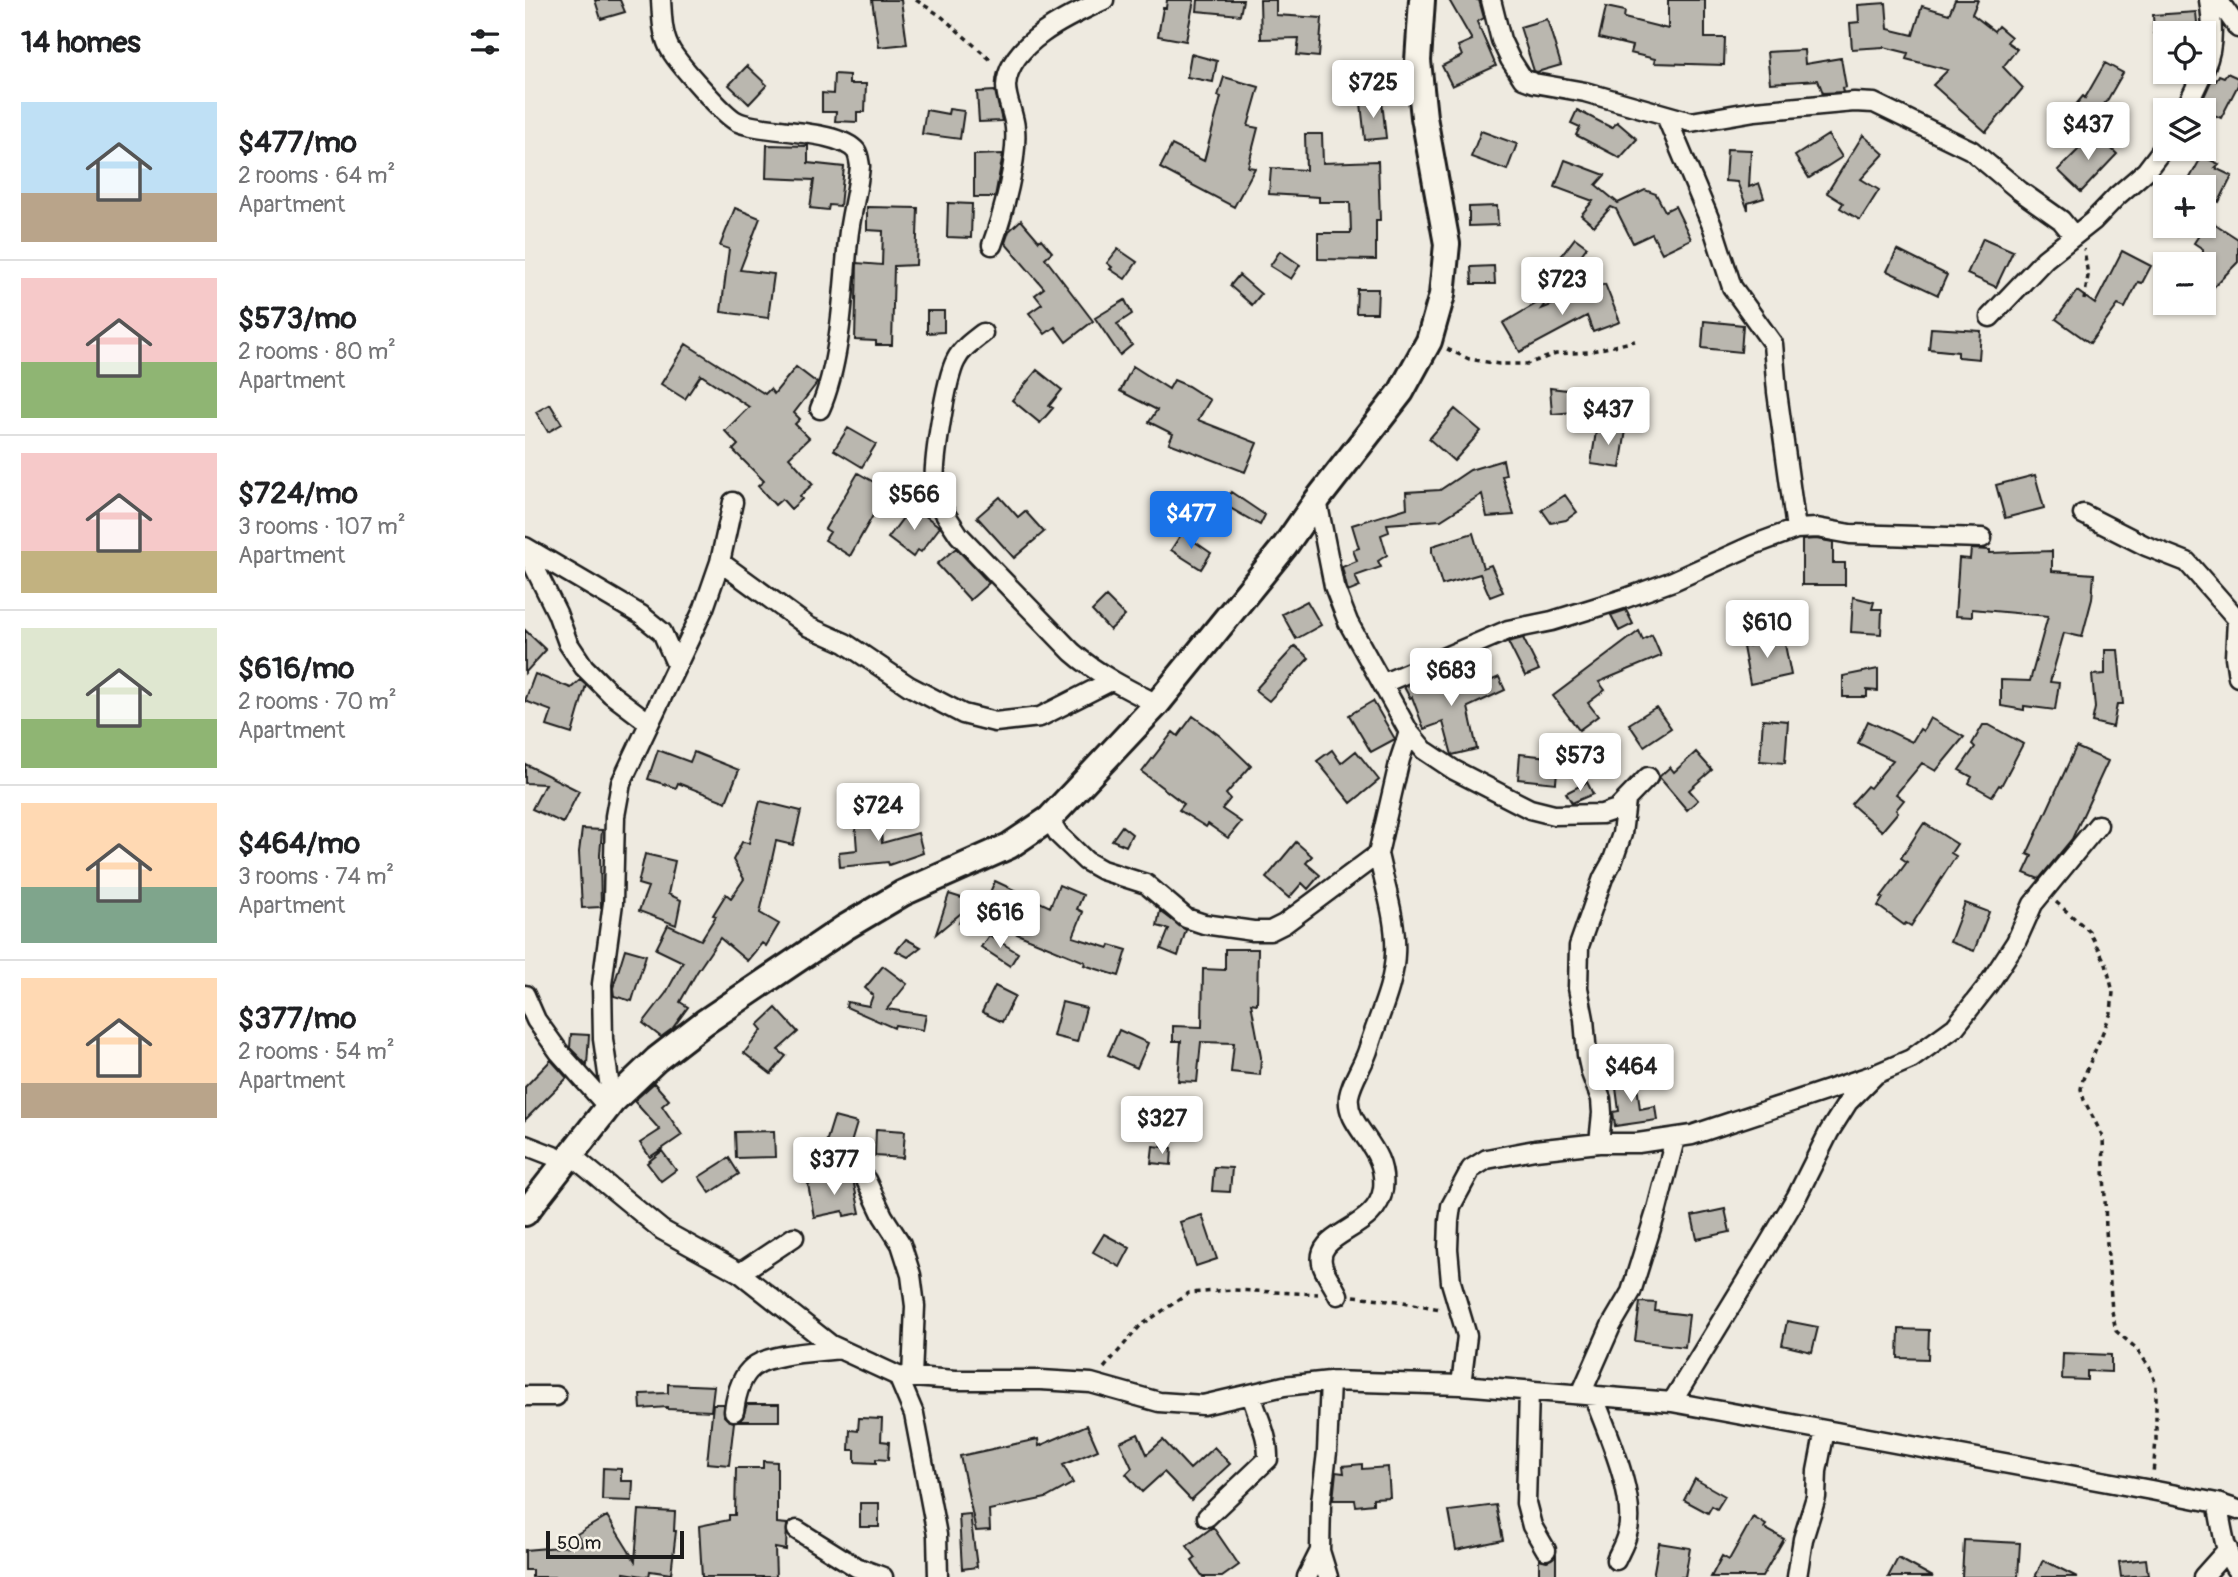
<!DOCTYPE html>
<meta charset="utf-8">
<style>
:root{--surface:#fff;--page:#f6f6f6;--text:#202124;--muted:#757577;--line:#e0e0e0;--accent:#1a73e8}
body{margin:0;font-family:Pangolin,sans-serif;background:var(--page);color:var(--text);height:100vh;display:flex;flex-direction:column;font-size:26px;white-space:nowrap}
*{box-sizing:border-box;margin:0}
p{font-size:23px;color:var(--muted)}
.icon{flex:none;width:38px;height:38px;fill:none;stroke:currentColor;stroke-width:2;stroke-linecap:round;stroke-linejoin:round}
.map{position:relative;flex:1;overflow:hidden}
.drawer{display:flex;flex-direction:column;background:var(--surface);width:525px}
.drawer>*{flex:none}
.tools{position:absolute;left:1628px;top:21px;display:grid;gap:14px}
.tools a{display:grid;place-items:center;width:63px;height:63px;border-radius:0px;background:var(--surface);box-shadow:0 2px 5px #0004;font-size:35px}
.scale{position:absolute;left:21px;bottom:18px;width:138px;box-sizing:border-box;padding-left:7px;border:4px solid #1c1c1c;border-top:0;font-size:19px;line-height:24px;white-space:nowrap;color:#1c1c1c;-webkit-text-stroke:5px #f7f3e8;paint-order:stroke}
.price{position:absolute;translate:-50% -60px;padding:0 16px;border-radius:7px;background:#fff;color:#222;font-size:23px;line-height:46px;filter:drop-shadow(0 2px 4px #0008)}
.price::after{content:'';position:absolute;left:50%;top:42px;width:21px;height:16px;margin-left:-10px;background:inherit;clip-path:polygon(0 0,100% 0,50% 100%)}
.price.active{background:var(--accent);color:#fff}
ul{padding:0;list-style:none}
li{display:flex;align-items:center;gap:21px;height:175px;padding:0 21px}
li+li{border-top:2px solid var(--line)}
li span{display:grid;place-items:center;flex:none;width:196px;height:140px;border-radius:0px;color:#555}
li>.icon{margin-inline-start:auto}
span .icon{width:84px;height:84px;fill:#fffc;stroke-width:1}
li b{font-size:30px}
h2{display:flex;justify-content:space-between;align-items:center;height:84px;padding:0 21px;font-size:30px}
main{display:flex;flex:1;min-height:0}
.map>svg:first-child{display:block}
.building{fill:#bab7af;stroke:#1c1c1c;stroke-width:2}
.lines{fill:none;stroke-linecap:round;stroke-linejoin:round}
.street-casing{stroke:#1c1c1c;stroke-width:23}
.secondary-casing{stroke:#1c1c1c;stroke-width:30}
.path{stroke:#1c1c1c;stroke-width:3.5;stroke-dasharray:5 5;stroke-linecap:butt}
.street{stroke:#f7f3e8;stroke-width:18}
.secondary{stroke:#f7f3e8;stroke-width:24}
</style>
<main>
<section class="drawer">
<h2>14 homes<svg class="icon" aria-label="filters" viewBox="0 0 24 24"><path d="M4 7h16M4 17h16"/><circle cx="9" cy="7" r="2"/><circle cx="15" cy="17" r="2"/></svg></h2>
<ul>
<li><span style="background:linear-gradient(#bfe0f5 65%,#b9a48a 0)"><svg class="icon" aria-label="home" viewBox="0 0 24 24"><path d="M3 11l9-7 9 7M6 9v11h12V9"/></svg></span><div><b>$477/mo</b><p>2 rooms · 64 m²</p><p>Apartment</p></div></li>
<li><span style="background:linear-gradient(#f6c9c9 60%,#8fb573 0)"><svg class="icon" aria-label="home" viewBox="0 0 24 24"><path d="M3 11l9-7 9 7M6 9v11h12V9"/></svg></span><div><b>$573/mo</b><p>2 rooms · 80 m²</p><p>Apartment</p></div></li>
<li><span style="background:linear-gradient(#f6c9c9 70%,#c2b280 0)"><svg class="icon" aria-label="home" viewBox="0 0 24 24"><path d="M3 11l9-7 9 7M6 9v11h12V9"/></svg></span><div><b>$724/mo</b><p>3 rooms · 107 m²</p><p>Apartment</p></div></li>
<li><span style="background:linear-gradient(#dfe7d0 65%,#8fb573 0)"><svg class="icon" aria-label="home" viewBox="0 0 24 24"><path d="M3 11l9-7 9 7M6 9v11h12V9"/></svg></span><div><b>$616/mo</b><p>2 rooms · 70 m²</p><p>Apartment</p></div></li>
<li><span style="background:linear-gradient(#ffd9b3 60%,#7fa58c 0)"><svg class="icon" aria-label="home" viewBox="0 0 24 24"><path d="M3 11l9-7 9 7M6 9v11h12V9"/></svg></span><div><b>$464/mo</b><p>3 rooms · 74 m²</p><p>Apartment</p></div></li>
<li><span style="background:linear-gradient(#ffd9b3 75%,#b9a48a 0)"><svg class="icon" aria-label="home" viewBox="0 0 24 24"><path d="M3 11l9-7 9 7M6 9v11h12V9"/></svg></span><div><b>$377/mo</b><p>2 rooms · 54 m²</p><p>Apartment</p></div></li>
</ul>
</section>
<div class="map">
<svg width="1713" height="1577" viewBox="0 0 1713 1577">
<rect width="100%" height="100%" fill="#eeeae0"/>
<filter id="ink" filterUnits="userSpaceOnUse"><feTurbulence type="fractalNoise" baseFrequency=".0143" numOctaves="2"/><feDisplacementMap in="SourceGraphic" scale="14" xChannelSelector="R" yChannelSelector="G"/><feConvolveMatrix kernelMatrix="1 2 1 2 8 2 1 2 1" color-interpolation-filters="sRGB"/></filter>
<g filter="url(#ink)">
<path class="building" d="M70,0H95L100,12L76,19Z
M347,0H376L382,44L354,47Z
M642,0H669L661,41L633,36L638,8H641Z
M673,0H718L715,15L672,11Z
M735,0H751V15L797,18L794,57L772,55L774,38L736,39Z
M924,0H954L959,18L952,22L971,66L927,86L917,66L937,56L933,46L947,40Z
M1143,0H1180V38H1200L1199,65L1129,63L1130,59L1105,53L1107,46L1074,38L1081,7L1100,11L1099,18L1143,29Z
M1430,0H1453L1447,14L1469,31L1473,26L1486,37L1482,42L1492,49L1478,67L1498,88L1461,132L1408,85L1423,70L1381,59L1383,53L1359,47L1327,49L1325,23L1334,22L1333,5L1361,3L1363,29L1388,35L1397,6L1424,14Z
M1671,12L1673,33H1629L1628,15Z
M1022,19L1036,65L1012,72L1009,71L995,27Z
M1279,50L1280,64L1316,58L1321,87L1317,88L1318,92L1298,93L1293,80L1245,83L1242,52Z
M666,54L692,61L688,82L662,77Z
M1580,63L1598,73L1583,99L1556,133L1539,119L1558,96L1560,98Z
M222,66L242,85L224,104L204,85Z
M1702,73L1713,78V85L1696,118L1682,112L1685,106L1677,101L1687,79L1691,81L1694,75L1699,77Z
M309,74L324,75V84H341L340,112H332V122L310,121L311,112H297V93L308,94Z
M699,77L734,87L723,126L733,128L723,167L730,168L709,207L635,168L647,145L679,161L696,97L693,96Z
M470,91L477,121L454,122L452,92Z
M857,101L861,138L840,140L836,103Z
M424,109L439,111L435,139L397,134L401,110L423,114Z
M1052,110L1087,128L1092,122L1112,139L1095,158L1051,135L1055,127L1046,123Z
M956,131L992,144L982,170L946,157Z
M1570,133L1592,154L1556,192L1533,170Z
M780,134H797L798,163L853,161L855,220H851V260L793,259V233H826L825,202H794V197L744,194L746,168L781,170Z
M1303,135L1317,157L1284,178L1270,156Z
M1338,135L1359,154L1336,179L1354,190L1335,220L1315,208L1318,203L1302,193Z
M242,145L283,146V163L319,167L315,206L304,205L303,210L285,208L289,180L241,178Z
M1202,149L1226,150L1224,187L1234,183L1239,198L1223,203V210L1212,182L1200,181Z
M478,154L470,197H449V155Z
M1677,156L1694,164L1690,168L1707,176L1694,202L1678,195V187H1670L1662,183Z
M1040,160L1080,175L1071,185L1093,203L1120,190L1131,194L1140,211L1150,206L1166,239L1137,253L1127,234L1108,243L1091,209L1086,207L1069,226L1056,215L1068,201L1030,187Z
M423,203L447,204L446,238L422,237Z
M972,206L973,225L944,226V207Z
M342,207L393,208L391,265L369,266L367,345H351V341L330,340L332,263L357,265L358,231L342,230Z
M210,208L235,218L215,270L249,274L243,318L196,312L204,249L195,246Z
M496,220L514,241L516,239L527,252L520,258L568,321L541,342L530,327L520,334L504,313L517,304L510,295L519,288L480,243L484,231Z
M1684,220L1713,239V262L1678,298V249L1669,243Z
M1050,238L1062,247L1040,276L1028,267Z
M1458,238L1488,251L1471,287L1442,274Z
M593,249L612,262L600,279L585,269L587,267L582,263Z
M1372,250L1422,275L1413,295L1362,271Z
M755,251L775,265L766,279L745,266Z
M1597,251L1626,266L1617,283L1613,282L1600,308L1593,305L1565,343L1531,319L1552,291L1570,304Z
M969,266L970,284H947L946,267Z
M714,275L736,294L727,305L705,286Z
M1080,284L1095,322L1068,332L1062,316L995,352L978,323L1026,295L1016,309Z
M832,289H853L852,313H831Z
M600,300L607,314L592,324L607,345L595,355L570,318Z
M402,311H419V332L402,333Z
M1179,321L1218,325L1216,352L1177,348Z
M1406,328L1456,331L1454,359L1433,357V352L1404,349Z
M161,344L240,394L245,389L249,394L271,367L292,383L269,413L275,419L270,424L284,438L264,457L288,484L275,496L277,499L266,509L257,499L250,505L233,486L239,481L208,450L213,445L200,431L224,407L176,375L160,399L136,384Z
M608,366L644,389L649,380L663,386L685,400L673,420L732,443L720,472L644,443L648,434L624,422L632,410L595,391Z
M512,370L537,390L524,406L528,408L515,423L487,400Z
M1025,388L1059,392L1061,411L1027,414Z
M25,404L37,424L23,432L11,412Z
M930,409L956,431L929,461L904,439Z
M1072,425L1101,430L1095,468L1066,464Z
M323,428L351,444L337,467L309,450Z
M978,460L981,475L977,476L989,515L962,517L957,494L916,520L862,524L864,532L856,535L862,555L853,561L856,567L830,576L835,587L823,592L817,567L832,561L828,550L834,548L827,525L882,508L881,492L915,490L945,470Z
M333,473L359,488L351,500L355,503L325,556L300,540L305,532L300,529Z
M1510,475L1519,508L1480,518L1471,485Z
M706,492L740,515L735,525L698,504Z
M1040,495L1052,512L1041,520L1026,523L1017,510Z
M475,497L493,517L500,511L519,532L489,558L452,517Z
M387,506L415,527L396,552L393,550L388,557L363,538Z
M657,533L686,553L676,569L646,550Z
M948,533L958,568L966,565L978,592L965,597L955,574L917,585L907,552V546Z
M1291,539L1308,542V563H1320V585H1277V540Z
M431,548L464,583L445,600L412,564Z
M1446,549L1465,550V553L1527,551V571L1569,574L1567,599L1557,637L1539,633L1525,682L1534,683L1530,710L1499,706V710L1476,706V680L1505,681L1523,616L1447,609V617L1430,616L1434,558L1445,559Z
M581,597L600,616L585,630L567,611Z
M1328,597L1349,602L1347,609H1357L1356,634L1326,632Z
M782,601L796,625L771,639L757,614Z
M1101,610L1108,624L1094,631L1086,615Z
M0,630L21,650L0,673Z
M1114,631L1118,640L1127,635L1136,656L1074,682L1080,690L1063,703L1073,716L1054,730L1028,696Z
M1258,634L1266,675L1225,684L1218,647L1244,642L1243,637Z
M998,638L1014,670L1000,676L983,642Z
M770,646L784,658L744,701L730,690Z
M1580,650H1593L1598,704H1592L1588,727L1567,722L1570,708L1567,675L1580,674Z
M1353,669V691L1342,690V697H1318V676Z
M914,672L924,694L962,679L963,682L974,677L980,690L943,707L952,749L927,755L918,722L899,729L887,697L885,698L879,687Z
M10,674L46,688L55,680L61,685L47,734L22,726L27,711L0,701Z
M848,701L870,739L846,752L824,715Z
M1131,707L1146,728L1119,746L1104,724Z
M668,716L695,736L726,766L701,794L705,799L697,809L716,822L703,838L683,824L681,827L654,810L659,804L617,772L648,732L653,736Z
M1405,718L1439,737L1411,771L1397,763L1371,794L1379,800L1371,810L1373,812L1357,831L1326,804L1342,786L1345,788L1368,760L1333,743L1343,721L1387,742L1395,729L1398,731Z
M1238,719L1263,721L1260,763L1235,761Z
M1458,725H1464L1498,744L1476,786L1474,785L1467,796L1444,783L1447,777L1434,770L1450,747L1447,744Z
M1551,747L1583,761L1547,839L1514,879L1499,873L1507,856L1502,854Z
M133,750L165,762L169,752L214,770L201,802L153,783L151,788L123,779Z
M807,750L816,763L831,751L854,780L826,803L792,761Z
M1171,752L1187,770L1164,790L1173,800L1162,810L1134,777L1145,767L1149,772Z
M995,754L1033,758L1031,783L993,779Z
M0,764L54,791L38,823L7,809L20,784L0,783Z
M1062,782L1068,794L1047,803L1041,793Z
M235,801L276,811L268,845L251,841L235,913L254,924L241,946L237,943L222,961L195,938L172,972L155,1002L163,1007L147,1029L136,1037L118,1023L141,993L158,962L131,949L143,925L176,940L191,916L188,915L201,894L206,898L219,879L208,860L217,842L224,843Z
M354,808L357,843L393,833L398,853L364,865L363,862L315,867L314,852L332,850L329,810Z
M1399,823L1432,844L1426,853L1431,856L1386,926L1381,923L1379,925L1353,906L1358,898L1356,897L1382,862L1376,858Z
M597,826L607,834L601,846L587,840Z
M57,829L77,830L75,855L76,907L57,908L54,852Z
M771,842L787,856L781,863L795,875L783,889L777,883L764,898L741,878Z
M120,854L150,861L143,894L156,900L151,925L114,911L123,887L113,884Z
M470,881L525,907L534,885L558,895L552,909L558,912L548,937L584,948L585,945L602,950L594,976L559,965L560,962L492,934L502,918L462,899Z
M424,894L462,906L455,930L434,923L441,909L411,934Z
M1440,903L1464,912L1449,951L1425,942Z
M635,911L661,930L653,956L636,949L644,929L632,926Z
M464,935L493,953L485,966L456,947Z
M381,939L396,947L383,957L371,951Z
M100,949L121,955L107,1001L89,996L88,988Z
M700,949H733L732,1004L726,1003L736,1057L735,1075L706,1072L709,1043L676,1042L672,1082L653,1081L656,1041H648V1026L677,1027L678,969L700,970Z
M358,966L382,984L362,1009L401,1015L398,1030L370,1025L369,1028L321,1007L322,1002L344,1006L348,995L340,988Z
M470,986L490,996L477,1022L457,1012Z
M537,1002L561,1008L552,1042L528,1036Z
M251,1008L273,1032L253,1050L261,1056L246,1074L219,1053L237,1030L233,1025Z
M594,1030L623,1043L612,1068L583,1055Z
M46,1034L64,1035L62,1065L45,1048Z
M26,1060L42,1078L0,1120V1087Z
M1111,1077L1115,1109L1130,1106L1132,1120L1090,1126L1088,1112L1094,1111L1090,1080Z
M129,1083L144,1100L137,1106L157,1135L125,1157L115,1143L135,1130L109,1101Z
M309,1117L332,1123L323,1153L300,1146Z
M351,1129L380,1131L378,1158L350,1156Z
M249,1131L250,1157L211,1158L210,1132Z
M628,1146L647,1148L646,1165L626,1163Z
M137,1151L151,1170L136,1181L122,1163Z
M204,1158L214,1174L185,1193L174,1177Z
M689,1167L707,1168L705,1192L687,1191Z
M327,1175L335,1213L319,1216L318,1211L289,1217L283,1184Z
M1200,1209L1205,1232L1172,1239L1167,1216Z
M677,1215L692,1259L671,1266L655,1222Z
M579,1234L605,1248L595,1267L568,1252Z
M1115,1302L1131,1303L1130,1311L1164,1315L1160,1347L1110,1341Z
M1262,1321L1293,1327L1287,1352L1257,1345Z
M1374,1329L1404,1330L1403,1359L1373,1358Z
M1538,1353L1586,1355V1372L1562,1371V1380L1537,1379Z
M143,1384L189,1386L186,1411L142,1409V1407L116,1409L115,1394L143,1393Z
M188,1404H199V1416L203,1420L209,1422L204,1465L182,1463Z
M222,1404H254V1421H214L218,1417Z
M334,1418L357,1419L356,1441L364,1442L363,1460L351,1459V1463L330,1462V1450H324L325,1430L333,1431Z
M562,1425L573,1450L538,1465L548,1483L521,1498L464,1510L465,1530L451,1531L435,1456L513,1439L514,1446Z
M613,1434L622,1454L638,1440L665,1469L689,1447L705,1464L666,1500L639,1472L617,1492L601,1474L607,1468L595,1442Z
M238,1461L252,1462V1523L262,1524L261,1550L250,1548L251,1577H177L174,1526L204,1520V1515H210L211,1468H238Z
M837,1464V1469L863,1467L865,1497L848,1498V1504L831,1506L830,1500H808L811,1472L819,1473L818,1466Z
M78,1468L96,1469V1481H108L107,1501L77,1500Z
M1170,1479L1200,1496L1192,1509L1187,1506L1183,1513L1159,1500Z
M335,1503H354V1527H335Z
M971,1505L978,1540L931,1550L924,1511Z
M114,1510L150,1512L149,1531H151L146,1574L125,1571L124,1577L99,1573L98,1577H7V1570H0V1550L58,1545L52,1534L82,1516L110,1561Z
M445,1514L452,1567L437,1569L434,1515Z
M1228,1517L1241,1525L1239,1528L1259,1539L1237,1577H1186L1197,1556L1204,1560Z
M688,1527L714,1565L697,1577H678L667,1561L671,1558L662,1546Z
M1439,1540L1495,1543L1493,1577H1437Z
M1134,1543L1165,1548L1160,1577H1128Z
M1031,1555V1577H1014V1559L1022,1561Z
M1373,1558L1408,1577H1363Z
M1621,1559L1623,1575L1596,1577L1594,1562Z
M1518,1560L1552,1577H1510Z"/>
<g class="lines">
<g class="street-casing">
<path id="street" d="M136,0C137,15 137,33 144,47C150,60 200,117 213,122C238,133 313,129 331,151C334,156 334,161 335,166C333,191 325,216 323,240C318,293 316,361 295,409
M966,0L976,40L985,59L998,79L1009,83L1060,92L1166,122L1230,111L1329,102L1349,103L1446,150L1495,191L1536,220L1549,236
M1693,0L1713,28
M1660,110C1681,64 1693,54 1684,0
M1141,116L1188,228L1207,287L1248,344L1252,392L1271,529
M467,245C478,215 493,159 490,128C489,114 481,100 481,86C483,43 546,15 579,0
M1465,317L1520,259L1568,221L1592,196L1621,171L1640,146
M458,333C448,341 437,348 431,360C421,378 407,466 410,487C412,504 425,521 434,535L547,652C572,674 602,689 632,704
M792,500L809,586L823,622L884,732L899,750L929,770L1005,809L1029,815L1077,814L1092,809L1123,777
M1558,514L1621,546L1662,562L1713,620
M0,547L116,615L137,632L151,664
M0,548L32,613L43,643L59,667L86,694L123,722
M195,562L284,627L320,643L384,686L438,714L470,722L515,717L586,681
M1712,620L1710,657L1713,677
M859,683L983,630L1027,621L1098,599L1148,581L1228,545L1271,529L1292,528L1325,534L1457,538
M524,819L534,835L561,861L577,870L621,884L661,918L679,924L728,931H745L759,924L853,854L875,759L884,732
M0,995L11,1020L34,1052L83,1107
M87,1102L78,1039L77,984L88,903L90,816L96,783L179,608L195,562L208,502
M1074,1143L1077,1113L1076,1099L1066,1073L1062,1055L1059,1019L1053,988L1054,946L1078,878L1088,860L1097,834L1101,801
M0,1145L41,1161
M46,1155L137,1230L215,1273L306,1345L373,1376L431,1380H516L566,1383L634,1402L678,1405L759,1386L805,1381L936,1385L1147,1402L1626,1490L1692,1503L1713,1510
M341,1180L358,1216L376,1244L386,1275L390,1306L387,1377
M215,1273L269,1237
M813,1295C809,1286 802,1277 798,1267C786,1231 852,1232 858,1189C863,1145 820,1129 824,1096C827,1079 840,1063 844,1047C853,1017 869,986 870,954C872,921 860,887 853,854
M373,1376L389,1414L412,1535L413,1577
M936,1385L942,1336L926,1282L923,1249L924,1221L926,1206L946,1169L962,1159L1010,1150L1074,1143H1113L1167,1135L1345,1076
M1004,1390L1001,1503L1007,1526L1021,1550
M1056,1394L1086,1326L1106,1292L1132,1209L1150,1139
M1068,1395C1081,1429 1113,1499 1102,1534C1100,1543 1095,1551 1091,1560
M0,1396H31
M1147,1402L1243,1245L1272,1196L1304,1132L1323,1102L1351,1074L1386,1059L1430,1027L1463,985L1491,942L1508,904L1573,825
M209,1411C211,1396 215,1377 228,1367C245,1353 293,1352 315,1349
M1692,1503C1697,1524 1699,1555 1713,1572
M682,1517L743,1459C744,1436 732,1416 726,1394
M272,1530L331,1567L358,1577
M782,1577L795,1551
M803,1577L795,1551L796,1502L802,1452L805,1381
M1272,1577L1278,1539L1291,1497L1292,1471L1300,1430
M1678,1577L1703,1549"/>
</g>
<g class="secondary-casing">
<path id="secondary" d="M0,1213L87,1102L132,1059L180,1022L319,928L378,893L484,846L524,819L632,704L760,546L792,500L876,392L904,341L917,295L922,244L899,117L893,61L897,0"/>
</g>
<path class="path" d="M391,0L416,16L468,62
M1559,300L1563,276L1559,249
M922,349L944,359L974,364H1002L1031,354L1063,352L1110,341
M1531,902L1564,931L1581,964L1588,992L1586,1013L1558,1079L1556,1089L1559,1100L1578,1137L1581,1230L1587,1311L1591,1331L1611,1348L1625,1368L1631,1385V1440L1628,1474
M829,1296L873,1301L915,1309
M579,1368L615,1326L664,1293L707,1290L793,1294"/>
<use href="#street" class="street"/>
<use href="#secondary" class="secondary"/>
</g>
</g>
</svg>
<div class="tools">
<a><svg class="icon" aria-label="locate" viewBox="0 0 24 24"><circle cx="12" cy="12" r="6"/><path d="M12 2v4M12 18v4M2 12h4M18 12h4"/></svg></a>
<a><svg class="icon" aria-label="layers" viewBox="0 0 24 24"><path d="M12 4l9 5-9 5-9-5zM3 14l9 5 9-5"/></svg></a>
<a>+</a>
<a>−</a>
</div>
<div class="scale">50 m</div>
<b class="price" style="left:848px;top:120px">$725</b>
<b class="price" style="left:1563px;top:162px">$437</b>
<b class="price" style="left:1037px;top:317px">$723</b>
<b class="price" style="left:1083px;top:447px">$437</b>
<b class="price" style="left:389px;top:532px">$566</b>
<b class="price active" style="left:666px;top:551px">$477</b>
<b class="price" style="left:1242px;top:660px">$610</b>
<b class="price" style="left:926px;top:708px">$683</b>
<b class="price" style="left:1055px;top:793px">$573</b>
<b class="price" style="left:353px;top:843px">$724</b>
<b class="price" style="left:475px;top:950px">$616</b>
<b class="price" style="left:1106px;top:1104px">$464</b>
<b class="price" style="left:637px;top:1156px">$327</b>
<b class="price" style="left:309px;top:1197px">$377</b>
</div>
</main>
